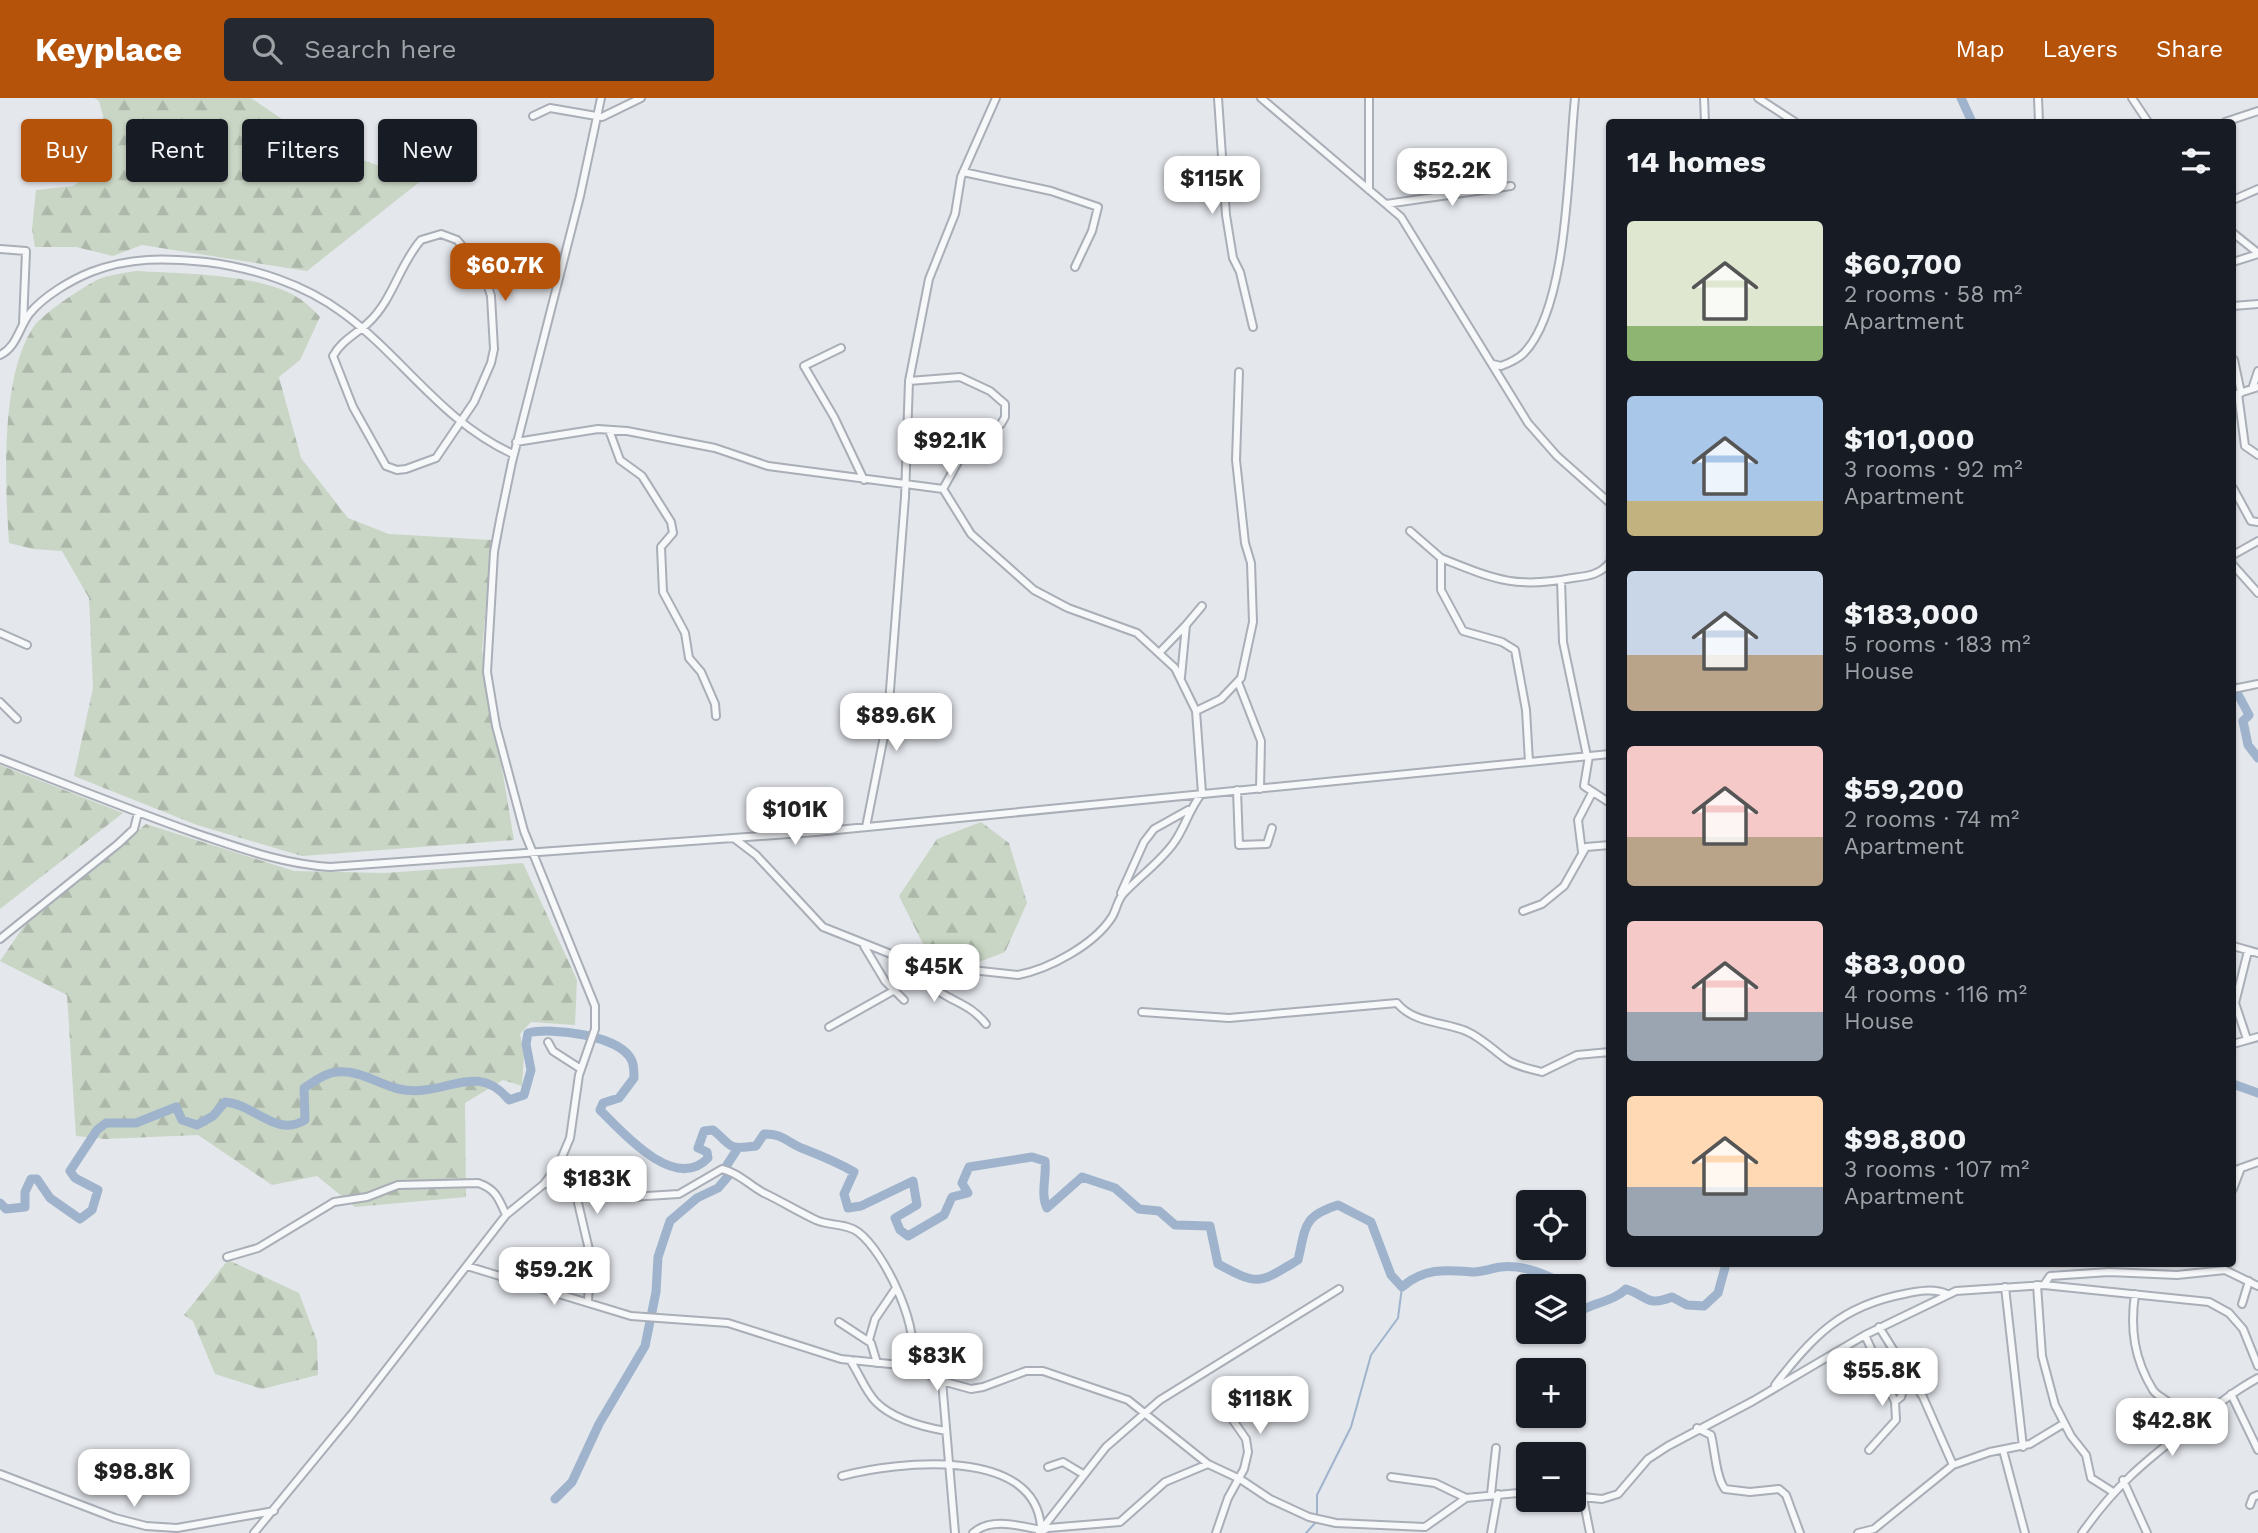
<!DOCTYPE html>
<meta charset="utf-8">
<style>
:root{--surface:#171b24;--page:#242831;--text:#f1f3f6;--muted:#9ea1a6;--accent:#b45309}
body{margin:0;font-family:"Work Sans",sans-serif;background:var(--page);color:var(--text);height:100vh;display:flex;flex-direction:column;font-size:26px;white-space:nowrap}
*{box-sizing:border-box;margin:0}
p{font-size:23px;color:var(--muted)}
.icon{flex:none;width:38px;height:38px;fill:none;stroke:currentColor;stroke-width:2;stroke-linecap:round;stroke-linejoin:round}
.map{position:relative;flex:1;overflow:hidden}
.sheet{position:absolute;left:1606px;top:21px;width:630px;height:1148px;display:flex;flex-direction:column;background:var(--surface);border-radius:7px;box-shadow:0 2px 5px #0004}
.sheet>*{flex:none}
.hud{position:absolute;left:21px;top:21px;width:665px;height:63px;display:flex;gap:14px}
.fabs{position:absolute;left:1516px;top:1092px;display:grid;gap:14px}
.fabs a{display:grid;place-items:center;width:70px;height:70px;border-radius:7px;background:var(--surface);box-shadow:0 2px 5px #0004;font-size:35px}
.price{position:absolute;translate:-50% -60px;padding:0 16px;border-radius:14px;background:#fff;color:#222;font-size:23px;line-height:46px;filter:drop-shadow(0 2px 4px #0008)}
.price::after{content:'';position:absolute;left:50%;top:42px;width:21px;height:16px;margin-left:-10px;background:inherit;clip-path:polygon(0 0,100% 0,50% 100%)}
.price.active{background:var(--accent);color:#fff}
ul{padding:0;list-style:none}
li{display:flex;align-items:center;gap:21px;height:175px;padding:0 21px}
li span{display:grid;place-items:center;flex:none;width:196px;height:140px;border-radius:7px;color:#555}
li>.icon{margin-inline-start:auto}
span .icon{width:84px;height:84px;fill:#fffc;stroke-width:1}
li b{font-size:30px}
h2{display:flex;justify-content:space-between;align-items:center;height:84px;padding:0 21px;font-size:30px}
.tag{padding:0 24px;border-radius:7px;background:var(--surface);box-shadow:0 2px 5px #0004;font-size:24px;line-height:63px}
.tag.active{background:var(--accent);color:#fff}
header{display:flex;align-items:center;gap:42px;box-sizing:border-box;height:98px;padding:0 35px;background:var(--accent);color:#fff}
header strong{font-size:33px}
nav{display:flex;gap:38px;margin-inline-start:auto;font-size:24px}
.search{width:490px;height:63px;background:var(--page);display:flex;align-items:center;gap:18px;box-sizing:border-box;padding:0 24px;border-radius:7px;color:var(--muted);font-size:26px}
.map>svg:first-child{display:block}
.forest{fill:url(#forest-firs)}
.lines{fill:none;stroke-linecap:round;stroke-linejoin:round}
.stream{stroke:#9fb4cc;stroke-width:2}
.river{stroke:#9fb4cc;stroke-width:9}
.minor-casing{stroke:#a9aeb7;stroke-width:10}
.minor{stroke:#f7f8fa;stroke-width:6}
</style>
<header>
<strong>Keyplace</strong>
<div class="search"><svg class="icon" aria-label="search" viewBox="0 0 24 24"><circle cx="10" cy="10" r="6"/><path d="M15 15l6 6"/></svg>Search here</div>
<nav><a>Map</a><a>Layers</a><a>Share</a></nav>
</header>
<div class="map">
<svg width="2258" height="1435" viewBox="0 0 2258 1435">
<defs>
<pattern id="forest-firs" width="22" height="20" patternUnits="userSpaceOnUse" patternTransform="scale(1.75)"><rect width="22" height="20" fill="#c9d6c5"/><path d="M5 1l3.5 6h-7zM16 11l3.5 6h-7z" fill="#adb8ab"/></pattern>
</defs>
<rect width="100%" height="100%" fill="#e4e7ec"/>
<path class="forest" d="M94,0H251L323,49L422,82L307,173L142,147L113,158L76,149H35L32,131L36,92L73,88L96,72L103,18L99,3Z
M136,173C183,176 261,175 300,201C308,206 314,213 320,219L300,262L279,279L301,360L348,420L389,436L492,442L482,552L514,742L302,758L197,727L74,678L93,590L89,500L62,453L33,451L9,445C5,385 0,278 34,228C44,215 84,188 99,181C110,177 124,175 136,173Z
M0,667L123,715L0,811Z
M981,724L1009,745L1027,805L1005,854L971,867L932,864L899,798L937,741Z
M146,726L294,773L385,775L523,765L577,882L575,927L531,924L520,936L524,957L522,988L503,982L465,1005L466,1099L355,1109L317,1078L272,1087L198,1037L105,1041L76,1038L67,897L0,863L24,828Z
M228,1162L299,1195L317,1243L318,1277L262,1291L215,1276L193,1223L184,1217Z"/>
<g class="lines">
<path class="stream" d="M1317,1418V1397L1351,1329L1371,1257L1398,1220L1402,1189
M1306,1435L1316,1424"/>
<path class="river" d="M1961,0L1972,24
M2233,587L2249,617L2243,623L2248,647L2258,660
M2233,986L2258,995
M0,1105L6,1111L25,1109V1094L31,1081H37L50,1100L80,1121L92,1112L98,1092L75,1080L70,1073L97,1032L106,1025H136L176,1009L182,1022L197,1027L213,1018L225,1004C255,1006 275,1040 305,1022L304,990C314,984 326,974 338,974C360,972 378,986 399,991C444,1001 476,961 509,1002L524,997L531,972L526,946L528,935C551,929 621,937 632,963C634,968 634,975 634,980L619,1000L603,1005L600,1012C622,1034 675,1095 708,1060L707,1054L698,1050L704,1033L713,1032C733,1048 726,1052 756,1048L764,1036C782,1035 788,1045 804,1051C822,1058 837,1064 854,1074L844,1096L848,1110L861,1108L913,1083L917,1107L895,1120L900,1132L908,1138L944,1117L952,1099L968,1095L962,1085L969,1069L1032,1059L1045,1063C1047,1078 1040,1096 1047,1110L1082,1079L1115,1090L1139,1111L1159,1113L1175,1127L1210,1128L1218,1166C1259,1188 1258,1186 1298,1162C1306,1128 1303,1118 1338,1107L1371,1124L1391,1177L1402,1189C1425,1169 1447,1172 1474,1174C1483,1174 1492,1170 1501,1169C1524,1166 1549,1178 1569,1188
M1573,1219C1587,1204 1611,1206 1626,1191C1648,1198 1646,1209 1672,1199L1687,1207L1704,1208L1718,1195L1726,1166
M555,1401L572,1384L599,1326L645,1248L656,1194L658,1159L670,1123L697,1100L718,1090L730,1076L725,1070L738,1050"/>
<g class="minor-casing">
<path id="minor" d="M1218,0L1226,117L1233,160L1240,174L1253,229
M1261,0L1401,119L1528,325L1557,358L1610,405
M1369,0V92
M1704,0L1705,24
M1758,0L1795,24
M2038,0L2039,24
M2132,0L2148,24
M533,18L550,10L602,19L641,0
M2225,24L2258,13
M963,74L1051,93L1098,109L1092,133L1075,169
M2233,102L2258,91
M1386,106L1511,88
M2233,135L2258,155
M441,136L457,142L483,172L491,198L494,251L491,265L474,304L436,360L406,371L397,372L386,368L353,309L333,258C341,243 356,236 368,225C393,202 399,167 421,142Z
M0,151L26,153L23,226
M2233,164L2258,156
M2233,208L2258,206
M841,250L804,268L834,319L864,382
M0,257C17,249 19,229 30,215C44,198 71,182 91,174C130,159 165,160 206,164C254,170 304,186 343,215C404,260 441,323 513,356
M2234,262L2241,295
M1493,266L1501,268C1509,265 1518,261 1524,255C1569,208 1568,64 1575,0
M909,283L960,279L990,293L1005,306V319L1001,326L979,340L971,355L959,362L943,391
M2252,291L2258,273
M2238,296L2245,348L2258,357
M2233,297L2258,289
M609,332L620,362L642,378L671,424L673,435L661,449L663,494L685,535L689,560L701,574L715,606L716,618
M516,344L598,331L627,333L715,350L768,368L943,391L971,436L1034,492L1068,510L1137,535L1175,570L1196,613L1202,695C1188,713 1185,730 1173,746C1159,765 1140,778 1124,795C1117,802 1117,811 1112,819C1094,847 1049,871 1018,877L916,866L823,829L756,757L735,741
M2233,390L2251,423L2258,424
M1410,433L1441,460V492L1463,533L1502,544L1515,552L1526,612L1529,664
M2233,457L2258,443
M1441,460C1494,481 1514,491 1572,480C1588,478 1600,477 1610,464
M2233,467L2258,495
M1561,482L1563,544L1587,658
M0,535L27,547
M1160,554L1185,528
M1181,579L1186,527L1202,508
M1238,584L1261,643L1260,691
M2233,591L2258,586
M0,604L17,621
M1196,613L1221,601L1241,580L1253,524L1251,465L1245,445L1236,362L1239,274
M1589,658L1584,688L1610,705
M0,661C65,686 130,712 195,735C240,750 282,766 330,769L816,734L1610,656
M1237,692L1239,747L1267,746L1272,730
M866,729L888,618L905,399L909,283L929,181L955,116L961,79L996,0
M1582,754L1578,722L1592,695
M1121,795L1144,744L1154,731L1188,712
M1523,813L1542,806L1564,788L1586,749L1610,747
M0,841L118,746L134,731L138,715
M864,848L885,883L904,902
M2233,848L2258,855
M906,865C919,878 934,892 950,900C965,908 975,912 986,926
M1142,914L1229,920L1397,905C1413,925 1444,924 1466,933C1482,940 1492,951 1506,961C1515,968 1530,971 1542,974L1577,957L1610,954
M829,929L893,893
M2247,941L2235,905L2248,853
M548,944L553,953L581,971
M2233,946L2258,939
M2233,1073L2258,1064
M569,1084L630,1099L679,1096L722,1071C739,1075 749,1087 764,1095C781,1103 799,1114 816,1122C829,1128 846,1125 858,1134C885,1154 924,1236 910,1268
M545,1086L569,1084L575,1092L590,1156L588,1205
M2233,1091L2241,1070
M227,1159L258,1150L334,1104L367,1099L398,1087L478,1085C496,1091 499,1101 506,1117
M467,1168L631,1218L728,1225L841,1261L910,1268L942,1283L971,1291L983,1289L1026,1273H1043L1128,1302L1208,1366
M2037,1187L2042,1258L2055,1307L2071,1338L2086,1357L2091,1380L2113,1394
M2044,1187L2050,1178L2109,1174L2177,1177L2225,1172L2258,1188
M2005,1189L2023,1349
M2135,1196C2130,1231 2134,1261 2153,1292C2158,1299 2165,1300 2170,1306C2173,1310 2175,1317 2178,1321H2200
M2242,1206L2249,1183
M839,1224L871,1245L877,1265
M1865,1237L1895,1304
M869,1242L875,1221L896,1190
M850,1262C859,1275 865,1293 876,1304C893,1321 923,1329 946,1333
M942,1283L955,1435
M1775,1287C1813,1238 1841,1208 1904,1196C1918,1193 1934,1190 1947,1196
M2231,1296L2258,1352
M1697,1330L1711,1337C1715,1352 1716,1380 1725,1391L1750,1394L1779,1391L1786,1397L1800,1435
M1869,1352L1896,1322L1895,1304L1901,1299L1908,1277
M2003,1352L2025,1435
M1953,1367L1990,1354L2030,1346L2063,1326
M1048,1369L1063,1364L1083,1376
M0,1376L115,1420L146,1428L177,1430L274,1413
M842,1378C895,1364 1036,1347 1041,1430
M1391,1379L1435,1385L1466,1400
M2123,1382L2147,1435
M1491,1396L1496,1350
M1573,1398L1602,1401L1618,1396L1648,1361L1668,1348L1753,1303L1865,1237L1956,1193L2044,1187L2209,1204L2229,1215L2243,1231L2258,1268
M1583,1400L1590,1435
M2250,1407L2253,1399L2258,1397
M1041,1432L1106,1349L1160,1302L1339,1191
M254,1435L351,1317L506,1117L544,1086L559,1066L570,1040L579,977L595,931V908L524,733L496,628L487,574L494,454L500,422L512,364L580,98L601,0
M973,1435C991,1419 1020,1428 1041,1432
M1039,1435L1048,1430L1120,1424L1165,1384L1208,1366L1240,1381L1270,1401L1309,1419L1336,1425L1425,1429L1466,1400L1528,1394
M1216,1435L1228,1400L1244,1371L1248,1354L1246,1341L1230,1318V1295
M1491,1435L1498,1396
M1858,1435L1874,1431L1953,1367L1923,1299L1879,1229
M2082,1435C2115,1388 2143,1365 2188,1330C2211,1312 2232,1294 2258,1280"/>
</g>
<use href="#minor" class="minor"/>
</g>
</svg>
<div class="fabs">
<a><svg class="icon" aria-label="locate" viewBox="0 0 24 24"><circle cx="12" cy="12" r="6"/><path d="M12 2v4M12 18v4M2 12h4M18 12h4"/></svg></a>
<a><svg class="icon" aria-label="layers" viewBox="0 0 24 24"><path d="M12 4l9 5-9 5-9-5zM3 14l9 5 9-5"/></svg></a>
<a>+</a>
<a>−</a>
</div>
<b class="price" style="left:1452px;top:110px">$52.2K</b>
<b class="price" style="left:1212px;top:118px">$115K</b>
<b class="price active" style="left:505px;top:205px">$60.7K</b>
<b class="price" style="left:950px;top:380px">$92.1K</b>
<b class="price" style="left:896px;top:655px">$89.6K</b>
<b class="price" style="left:795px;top:749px">$101K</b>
<b class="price" style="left:934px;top:906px">$45K</b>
<b class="price" style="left:597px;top:1118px">$183K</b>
<b class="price" style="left:554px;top:1209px">$59.2K</b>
<b class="price" style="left:937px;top:1295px">$83K</b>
<b class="price" style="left:1882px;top:1310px">$55.8K</b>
<b class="price" style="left:1260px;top:1338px">$118K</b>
<b class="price" style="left:2172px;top:1360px">$42.8K</b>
<b class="price" style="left:134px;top:1411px">$98.8K</b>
<div class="hud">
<a class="tag active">Buy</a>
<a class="tag">Rent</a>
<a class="tag">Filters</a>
<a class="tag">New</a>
</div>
<section class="sheet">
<h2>14 homes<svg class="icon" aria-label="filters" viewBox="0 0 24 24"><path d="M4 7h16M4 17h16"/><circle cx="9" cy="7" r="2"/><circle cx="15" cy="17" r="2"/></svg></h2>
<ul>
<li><span style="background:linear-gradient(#dfe7d0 75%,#8fb573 0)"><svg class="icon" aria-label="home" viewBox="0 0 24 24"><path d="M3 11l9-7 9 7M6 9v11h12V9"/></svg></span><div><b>$60,700</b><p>2 rooms · 58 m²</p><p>Apartment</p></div></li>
<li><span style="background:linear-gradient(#a9c7e8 75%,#c2b280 0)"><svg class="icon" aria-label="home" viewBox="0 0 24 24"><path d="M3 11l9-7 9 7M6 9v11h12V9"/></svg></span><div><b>$101,000</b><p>3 rooms · 92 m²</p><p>Apartment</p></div></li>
<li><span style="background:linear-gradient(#c9d6e8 60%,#b9a48a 0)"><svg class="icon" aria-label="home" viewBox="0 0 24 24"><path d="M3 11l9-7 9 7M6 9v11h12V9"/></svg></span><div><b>$183,000</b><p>5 rooms · 183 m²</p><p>House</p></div></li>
<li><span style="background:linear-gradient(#f6c9c9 65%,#b9a48a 0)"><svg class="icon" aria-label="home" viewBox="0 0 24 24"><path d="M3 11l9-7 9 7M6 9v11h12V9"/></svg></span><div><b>$59,200</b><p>2 rooms · 74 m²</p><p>Apartment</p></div></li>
<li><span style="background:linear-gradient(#f6c9c9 65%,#9aa5b1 0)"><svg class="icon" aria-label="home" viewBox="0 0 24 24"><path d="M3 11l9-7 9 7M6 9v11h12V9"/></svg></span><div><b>$83,000</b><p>4 rooms · 116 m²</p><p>House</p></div></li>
<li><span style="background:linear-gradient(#ffd9b3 65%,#9aa5b1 0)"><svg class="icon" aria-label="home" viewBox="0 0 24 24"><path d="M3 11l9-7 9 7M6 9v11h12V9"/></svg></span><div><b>$98,800</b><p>3 rooms · 107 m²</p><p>Apartment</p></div></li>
</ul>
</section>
</div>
